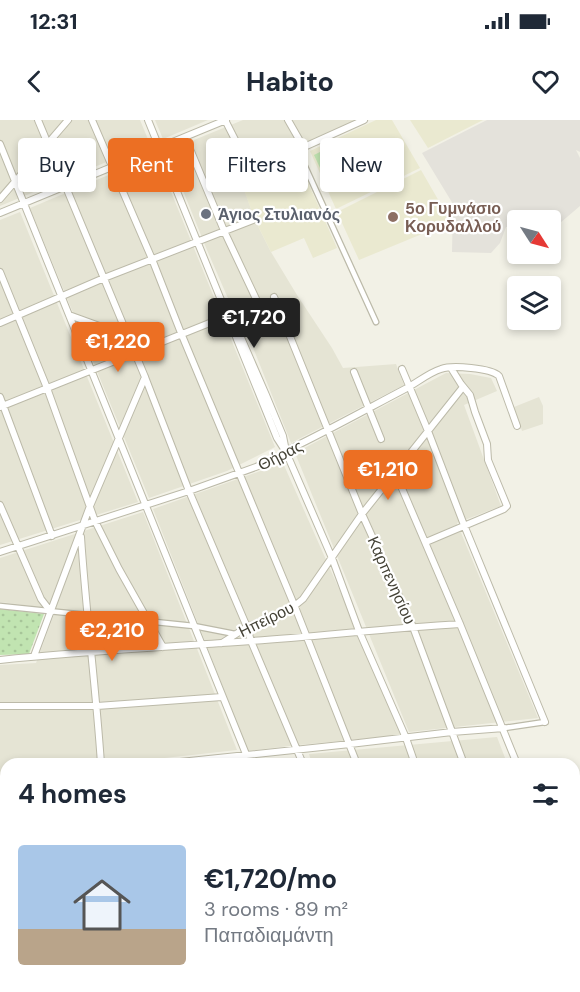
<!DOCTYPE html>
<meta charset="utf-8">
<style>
:root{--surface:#fff;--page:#f6f6f7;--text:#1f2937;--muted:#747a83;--accent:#ec6f23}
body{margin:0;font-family:"DM Sans",sans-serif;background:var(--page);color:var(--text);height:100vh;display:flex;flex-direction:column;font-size:22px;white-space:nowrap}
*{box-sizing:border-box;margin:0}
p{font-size:20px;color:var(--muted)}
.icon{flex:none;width:33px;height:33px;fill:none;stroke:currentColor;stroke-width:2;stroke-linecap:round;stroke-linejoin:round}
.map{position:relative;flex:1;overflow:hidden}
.side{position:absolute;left:0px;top:638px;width:580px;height:236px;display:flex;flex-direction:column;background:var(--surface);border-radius:18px 18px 0 0;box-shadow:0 3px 9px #0003}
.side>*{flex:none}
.guide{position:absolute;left:18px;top:18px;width:544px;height:54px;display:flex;gap:12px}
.needle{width:39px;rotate:126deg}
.fabs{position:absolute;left:507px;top:90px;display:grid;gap:12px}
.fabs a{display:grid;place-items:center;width:54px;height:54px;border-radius:6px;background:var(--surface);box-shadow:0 3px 9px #0003;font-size:30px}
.price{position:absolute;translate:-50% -51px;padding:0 14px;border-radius:6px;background:var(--accent);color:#fff;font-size:20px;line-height:39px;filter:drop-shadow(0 2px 3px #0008)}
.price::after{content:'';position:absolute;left:50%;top:36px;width:18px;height:14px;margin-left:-9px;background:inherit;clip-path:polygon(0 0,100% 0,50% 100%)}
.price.selected{background:#222;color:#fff}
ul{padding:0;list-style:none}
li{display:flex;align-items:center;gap:18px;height:150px;padding:0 18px}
li span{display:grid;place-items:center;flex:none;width:168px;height:120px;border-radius:6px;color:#555}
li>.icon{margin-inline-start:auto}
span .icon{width:72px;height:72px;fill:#fffc;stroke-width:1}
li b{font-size:26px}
h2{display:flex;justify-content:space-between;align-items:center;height:72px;padding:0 18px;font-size:26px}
.chip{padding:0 21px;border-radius:6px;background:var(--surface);box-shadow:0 3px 9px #0003;font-size:21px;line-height:54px}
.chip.selected{background:var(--accent);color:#fff}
.status{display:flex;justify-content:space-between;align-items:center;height:42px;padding:0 30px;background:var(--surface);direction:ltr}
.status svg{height:16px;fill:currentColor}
header{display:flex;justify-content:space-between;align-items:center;height:78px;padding:0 18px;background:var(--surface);font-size:27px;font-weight:700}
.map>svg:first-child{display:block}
.residential{fill:#e5e4d4}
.industrial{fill:#e4e2db}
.education{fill:#eae9d0}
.green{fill:url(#green-dots)}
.pitch{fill:#c1e4b1}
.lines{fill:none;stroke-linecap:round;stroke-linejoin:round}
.pedestrian-casing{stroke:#bcbaa9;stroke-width:7}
.minor-casing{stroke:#bcbaa9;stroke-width:8}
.tertiary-casing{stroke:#bcbaa9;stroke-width:10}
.pedestrian{stroke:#fff;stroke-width:4.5}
.minor{stroke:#fff;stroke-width:6}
.tertiary{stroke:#fff;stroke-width:8}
.worship-dot{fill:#6b7280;stroke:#fff;stroke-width:2}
.education-dot{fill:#8d6e63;stroke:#fff;stroke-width:2}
.labels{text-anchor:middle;stroke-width:4.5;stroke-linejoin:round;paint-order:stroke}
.education-label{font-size:16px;font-weight:bold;fill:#785e54;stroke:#fff;text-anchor:start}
.worship-label{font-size:16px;font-weight:bold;fill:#5b616d;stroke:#fff;text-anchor:start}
.street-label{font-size:16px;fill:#444236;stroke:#fff}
</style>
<div class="status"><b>12:31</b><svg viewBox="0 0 49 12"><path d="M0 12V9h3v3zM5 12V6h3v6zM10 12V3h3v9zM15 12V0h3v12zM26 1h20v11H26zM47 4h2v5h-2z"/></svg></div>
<header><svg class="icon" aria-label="back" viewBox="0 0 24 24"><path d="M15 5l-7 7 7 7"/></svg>Habito<svg class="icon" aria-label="heart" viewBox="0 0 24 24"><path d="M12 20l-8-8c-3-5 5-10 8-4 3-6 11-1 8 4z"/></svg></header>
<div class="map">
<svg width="580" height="872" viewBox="0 0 580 872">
<defs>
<pattern id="green-dots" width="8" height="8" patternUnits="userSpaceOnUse" patternTransform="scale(1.5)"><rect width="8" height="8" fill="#c1e4b1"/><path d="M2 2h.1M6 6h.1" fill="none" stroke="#a7c599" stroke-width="1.8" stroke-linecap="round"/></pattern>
</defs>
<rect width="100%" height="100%" fill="#f2f1e6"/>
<path class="residential" d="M0,0H140L150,24L0,86Z
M155,0H208L163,19Z
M243,0H357L239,55L255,100L271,132L297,175L332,228L343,248L396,244L404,265L291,323L248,215L227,176L207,130L167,31Z
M156,35L275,327L227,351L149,378L30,88Z
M20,92L138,382L0,425V100Z
M446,253L470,254L491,258L497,271L464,285L501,386L457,403L538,598L409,612L295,333Z
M539,277L543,286V304L522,311L514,287Z
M283,343L404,615L298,625L248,631L153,389Z
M143,392L237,630L120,643L6,644V656L0,657V545L36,543L56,489L0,482V438Z
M497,617L507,643L312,644L309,634Z
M0,739L6,756V850L0,849Z
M580,811V872H557L556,867H574L575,812Z
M152,867H371L366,872H190Z
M386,867H544L546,872H381Z"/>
<path class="industrial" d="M487,0H580V32L576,30L580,38V86L553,109H551L550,100H518L517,107H506L500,123L491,133L452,132L453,84L422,33Z"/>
<path class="education" d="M376,0H392L420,48L336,89L310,31Z
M410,0H483L428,28Z
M294,38L299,42L337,128L313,138L304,118L271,132L255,100L241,62Z
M421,50L451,102L359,140L337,92Z"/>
<path class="green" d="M0,489L44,494L29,534L0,535Z"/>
<path class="pitch" d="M330,27L344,55L327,63L314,35Z"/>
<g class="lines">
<g class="pedestrian-casing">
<path id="pedestrian" d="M298,31L376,202
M0,486L194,506L235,514
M504,608L545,602"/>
</g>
<g class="minor-casing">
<path id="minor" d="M38,0L145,257L189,371L247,507L251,521L303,644
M92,0L152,139L181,213L295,487L357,644
M148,0L277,318L286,332L332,438L359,511L406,618L415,644
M225,0L251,51L364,0
M288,0L304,28
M185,17L225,113L258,183
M0,24L250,644
M0,79L68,0
M0,93L226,0
M0,152L47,268L95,401L119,449L163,527
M274,177L362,394L413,507L464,644
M226,183L266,275L283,316L285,326
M69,195L127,216
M0,203L104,158L253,100
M402,249L428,311L464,405L545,602
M354,252L381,319
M0,277L52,416
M0,287L227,196
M395,352L460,504L517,644
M0,385L41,479L51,492
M81,417C86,493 96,568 101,644
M426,422L504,389L507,386L488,340L487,324L475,292L470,275L461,264L451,248
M0,432L189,371L264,344L276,339L290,329C329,310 367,289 405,269C417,263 428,253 441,249C452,245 491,248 499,256L517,306
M222,523L247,507L287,492L303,479L362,394L463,267
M34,536L90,386L145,257
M0,540C83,531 167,527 251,521C321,516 390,508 460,504
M0,586H97L222,577
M161,644L350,624L452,612L504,608
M0,662L6,661
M0,701L6,729
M0,762L6,759
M574,806L580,822
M209,867L211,872
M395,867L397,872
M444,867L446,872
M497,867L499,872
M553,867L554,872
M50,868L53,872
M307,872L312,867
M373,872L378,867"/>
</g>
<g class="tertiary-casing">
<path id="tertiary" d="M0,857H6
M105,867L137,872"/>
</g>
<use href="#pedestrian" class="pedestrian"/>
<use href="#minor" class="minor"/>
<use href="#tertiary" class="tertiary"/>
</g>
<circle class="worship-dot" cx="206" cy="94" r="6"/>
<circle class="education-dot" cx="393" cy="97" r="6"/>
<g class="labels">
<g class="education-label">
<text x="405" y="94">5ο Γυμνάσιο<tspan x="405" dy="18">Κορυδαλλού</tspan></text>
</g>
<g class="worship-label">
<text x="218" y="100">Άγιος Στυλιανός</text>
</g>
<g class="street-label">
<text transform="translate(280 335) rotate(-27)" y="6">Θήρας</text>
<text transform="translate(392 460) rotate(66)" y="6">Καρπενησίου</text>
<text transform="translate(266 499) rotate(-26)" y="6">Ηπείρου</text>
</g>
</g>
</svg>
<div class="fabs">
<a><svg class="needle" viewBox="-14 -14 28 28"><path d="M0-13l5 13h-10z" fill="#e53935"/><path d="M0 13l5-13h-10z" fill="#747a83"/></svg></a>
<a><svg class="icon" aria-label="layers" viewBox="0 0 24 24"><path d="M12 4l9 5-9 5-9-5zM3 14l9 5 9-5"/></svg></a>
</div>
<b class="price selected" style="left:254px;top:229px">€1,720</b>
<b class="price" style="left:118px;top:253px">€1,220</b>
<b class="price" style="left:388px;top:381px">€1,210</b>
<b class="price" style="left:112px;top:542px">€2,210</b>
<div class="guide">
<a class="chip">Buy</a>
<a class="chip selected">Rent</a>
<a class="chip">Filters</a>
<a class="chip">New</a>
</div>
<section class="side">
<h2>4 homes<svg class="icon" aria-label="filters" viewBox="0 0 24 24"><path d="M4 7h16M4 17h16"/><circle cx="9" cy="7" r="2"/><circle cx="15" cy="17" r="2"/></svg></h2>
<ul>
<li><span style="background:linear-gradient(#a9c7e8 70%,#b9a48a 0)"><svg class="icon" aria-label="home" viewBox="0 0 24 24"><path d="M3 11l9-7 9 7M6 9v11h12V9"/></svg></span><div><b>€1,720/mo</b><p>3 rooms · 89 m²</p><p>Παπαδιαμάντη</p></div></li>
</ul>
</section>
</div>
